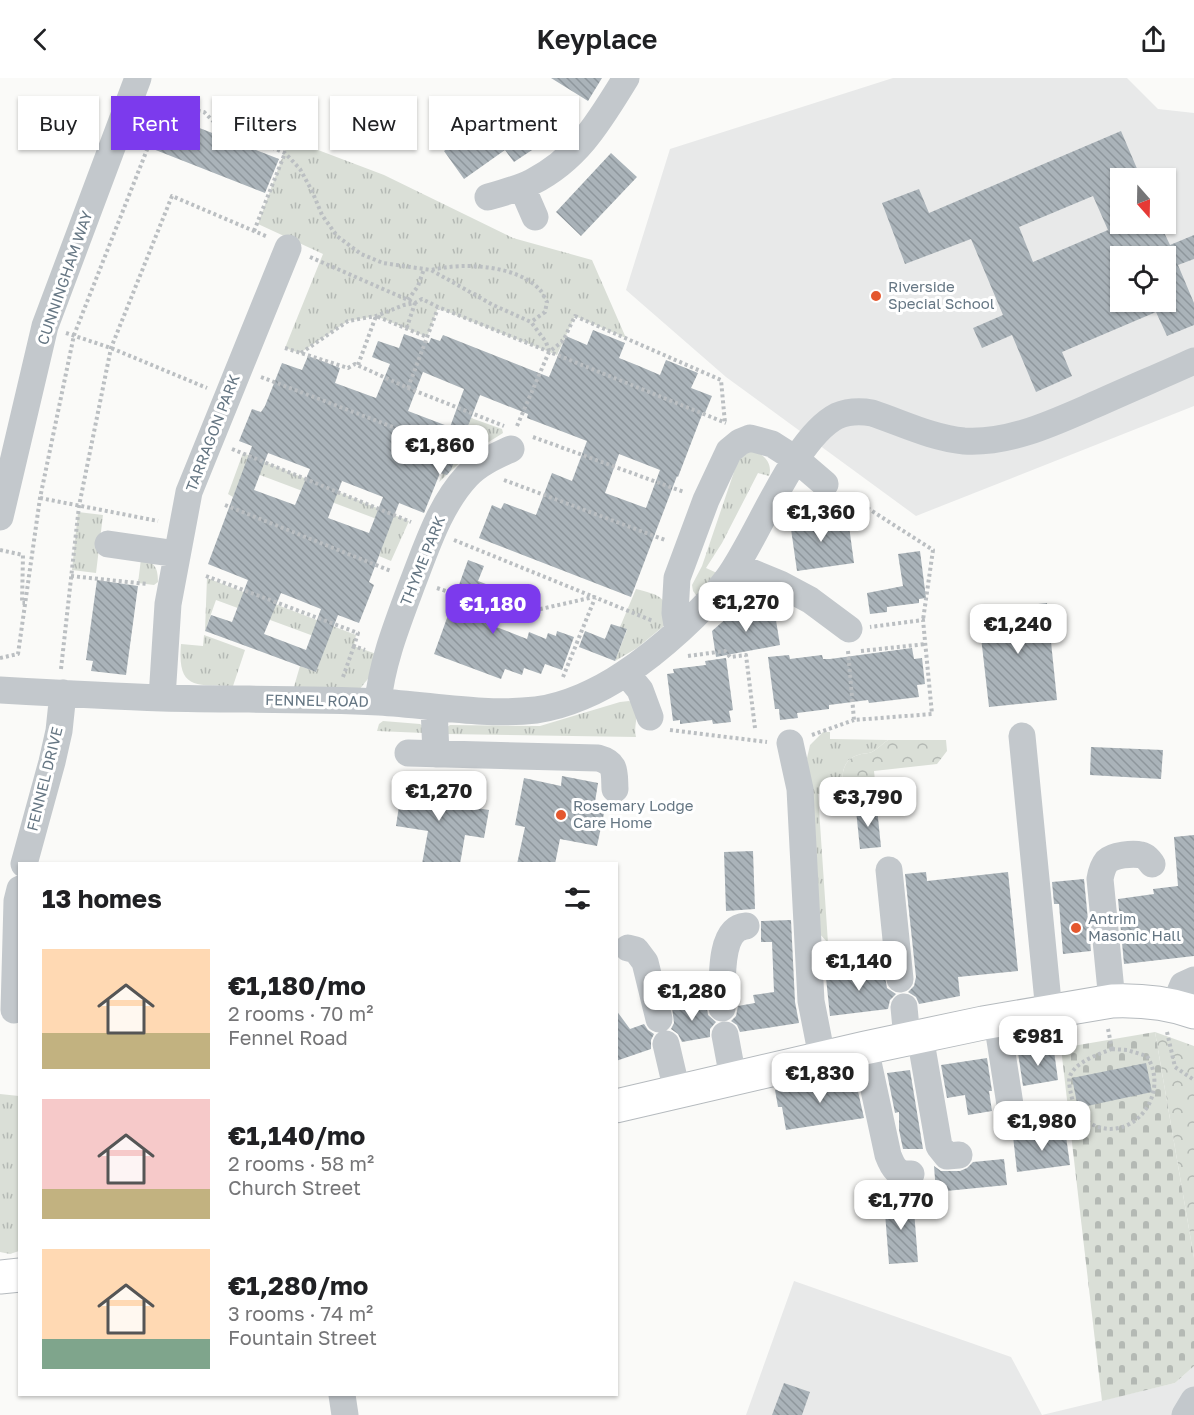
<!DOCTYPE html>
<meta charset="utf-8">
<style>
:root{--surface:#fff;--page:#f6f6f6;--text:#202124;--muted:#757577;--accent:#7c3aed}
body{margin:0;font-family:"Golos Text",sans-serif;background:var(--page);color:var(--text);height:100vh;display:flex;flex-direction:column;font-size:22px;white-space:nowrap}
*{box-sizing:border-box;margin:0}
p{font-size:20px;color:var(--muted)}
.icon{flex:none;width:33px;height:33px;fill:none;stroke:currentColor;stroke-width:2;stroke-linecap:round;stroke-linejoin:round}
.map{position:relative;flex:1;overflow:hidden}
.drawer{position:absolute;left:18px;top:784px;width:600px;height:534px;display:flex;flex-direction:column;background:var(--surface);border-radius:0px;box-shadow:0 2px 4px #0004}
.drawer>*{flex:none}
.guide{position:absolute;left:18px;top:18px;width:600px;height:54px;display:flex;gap:12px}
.needle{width:39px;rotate:160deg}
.tools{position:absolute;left:1110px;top:90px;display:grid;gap:12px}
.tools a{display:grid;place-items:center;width:66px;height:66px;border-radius:0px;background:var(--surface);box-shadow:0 2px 4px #0004;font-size:30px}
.price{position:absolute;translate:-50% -51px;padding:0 14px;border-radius:12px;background:#fff;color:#222;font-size:20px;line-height:39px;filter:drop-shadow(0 2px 3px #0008)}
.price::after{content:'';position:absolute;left:50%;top:36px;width:18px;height:14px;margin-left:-9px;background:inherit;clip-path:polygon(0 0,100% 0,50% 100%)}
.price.active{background:var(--accent);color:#fff}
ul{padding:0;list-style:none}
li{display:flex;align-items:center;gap:18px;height:150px;padding:0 24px}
li span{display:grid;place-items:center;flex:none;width:168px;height:120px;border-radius:0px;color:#555}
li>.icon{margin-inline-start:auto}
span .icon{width:72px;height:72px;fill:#fffc;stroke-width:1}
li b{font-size:26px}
h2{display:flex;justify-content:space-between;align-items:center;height:72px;padding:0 24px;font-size:26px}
.chip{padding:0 21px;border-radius:0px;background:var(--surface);box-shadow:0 2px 4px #0004;font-size:21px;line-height:54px}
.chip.active{background:var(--accent);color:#fff}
header{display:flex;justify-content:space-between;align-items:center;height:78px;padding:0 24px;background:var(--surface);font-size:27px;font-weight:600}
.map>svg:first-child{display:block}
.built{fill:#e8e9e9;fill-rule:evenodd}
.grass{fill:url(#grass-tufts)}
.forest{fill:url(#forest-crowns)}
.cemetery{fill:url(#cemetery-stones)}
.building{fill:url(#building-back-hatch);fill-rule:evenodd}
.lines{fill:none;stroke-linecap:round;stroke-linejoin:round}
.major-casing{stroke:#b5babe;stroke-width:35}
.path{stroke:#bbbfc2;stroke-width:4;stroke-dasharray:3 3;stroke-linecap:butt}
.minor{stroke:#c3c8cc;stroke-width:27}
.major{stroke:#fff;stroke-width:33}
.poi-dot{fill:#e4572e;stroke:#fff;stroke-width:2}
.labels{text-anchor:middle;stroke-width:6;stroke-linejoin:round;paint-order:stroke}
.street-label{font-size:15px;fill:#657683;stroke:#fff}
.poi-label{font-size:15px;fill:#657683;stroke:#fff;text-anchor:start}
</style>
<header><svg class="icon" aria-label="back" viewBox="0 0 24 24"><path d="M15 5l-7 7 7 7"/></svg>Keyplace<svg class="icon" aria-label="share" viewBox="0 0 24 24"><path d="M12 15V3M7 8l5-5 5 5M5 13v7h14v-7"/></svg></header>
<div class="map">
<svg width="1194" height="1337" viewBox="0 0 1194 1337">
<defs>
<pattern id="grass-tufts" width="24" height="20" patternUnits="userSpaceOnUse" patternTransform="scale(1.5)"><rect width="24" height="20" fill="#dadfd7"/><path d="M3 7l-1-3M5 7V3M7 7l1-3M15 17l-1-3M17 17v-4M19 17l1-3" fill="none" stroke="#b4b9b4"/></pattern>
<pattern id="forest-crowns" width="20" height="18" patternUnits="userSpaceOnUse" patternTransform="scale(1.5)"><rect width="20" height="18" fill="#dadfd7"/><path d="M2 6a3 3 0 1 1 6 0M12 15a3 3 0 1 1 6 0" fill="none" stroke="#b4b9b4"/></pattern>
<pattern id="cemetery-stones" width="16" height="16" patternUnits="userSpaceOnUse" patternTransform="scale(1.5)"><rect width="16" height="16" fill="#dadfd7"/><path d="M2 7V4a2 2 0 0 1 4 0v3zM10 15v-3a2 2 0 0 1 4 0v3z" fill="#b4b9b4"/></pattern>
<pattern id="building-back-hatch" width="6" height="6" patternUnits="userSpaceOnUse" patternTransform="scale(1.5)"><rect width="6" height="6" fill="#aab3b9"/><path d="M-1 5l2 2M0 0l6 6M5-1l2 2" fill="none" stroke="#8e969c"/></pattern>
</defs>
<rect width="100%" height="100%" fill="#fafaf8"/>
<path class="built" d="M893,0H1127L1158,31L1194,35V328L916,438L726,299L626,212L670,71ZM1120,100H1166V146H1120ZM1120,178H1166V224H1120Z
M794,1203L1011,1279L1042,1337L1175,1305L1194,1288V1337H746Z"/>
<path class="grass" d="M289,61L384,97L513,160L592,182L626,260L575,238L557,277L438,230L427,259L376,238L348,243L300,275L285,270L323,176L258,146Z
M471,340L502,351L503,355L468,377L439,404L452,372L458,373Z
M752,372C764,376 773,385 769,398L758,395L722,465L706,490L717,495L697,518L693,513L692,507L702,488L736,388L740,378Z
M243,375L409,443L391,483L379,478L390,446L244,391L233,419L228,416Z
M78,434L103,437L96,495L72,492Z
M141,481C155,484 158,490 158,504L154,507L138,505Z
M207,500L356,557L354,568L379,577L371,597L359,612H293L300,588L316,594L327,563L216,522L205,553Z
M636,511C663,518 668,519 665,547L637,570L615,583L627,552L620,549Z
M204,557L245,572L233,608C196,607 177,612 181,566L203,568Z
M629,623L635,626C640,636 633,647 636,659L445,656L446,650L450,647L540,648L620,624Z
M383,643L420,646L423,648L424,655L377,653L379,646Z
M823,654H830V661L888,662C883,665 878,671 872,674C868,676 862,675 858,677C841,682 841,700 844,714L818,716L828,865L818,854L807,680L810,667Z
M0,1016L19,1018V1173L10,1176L0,1174Z"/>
<path class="forest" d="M888,662H946L947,673L937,686L874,693L876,712L844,714C841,700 841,682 858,677C862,675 868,676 872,674C878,671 883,665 888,662Z
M1155,954L1194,968V1180Z"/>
<path class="cemetery" d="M1155,954L1194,1180V1288L1175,1305L1102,1323L1061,970Z"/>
<path class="building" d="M551,0H602L588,23Z
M541,22L562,52L514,84L505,72L464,101L444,73L480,47L487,58Z
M166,37L279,81L265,115L153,71Z
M1121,53L1141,100H1120V146H1160L1170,167L1194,157V181L1178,187L1194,225V247L1167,258L1156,234L1062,274L1072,298L1036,314L1012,257L982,270L973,250L1003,237L971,161L905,186L882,125L919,111L929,135ZM1093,118L1108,152L1033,184L1019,149ZM1120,178H1166V224H1120Z
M611,75L637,99L581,158L556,134Z
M593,252L625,265L619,280L639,288L660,297L666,282L698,295L691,310L712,318L705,335L703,334L678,399L677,398L631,519L479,460L492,427L501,431L504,425L536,437L552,395L572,403L587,363L527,340L528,336L480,317L451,392L447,397L440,395L424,435L399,425L369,504L374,507L359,545L338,537L316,594L205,553L211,537L232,544L248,502L208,486L252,368L239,363L252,331L261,334L265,328L282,285L302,292L308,278L325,284L340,290L335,305L376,320L390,286L372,279L378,263L399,270L404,256L429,265L431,260L440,263L443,257L549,299L566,258L587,267ZM423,294L464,311L450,349L408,333ZM268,375L310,391L295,427L254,412ZM619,376L660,392L646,430L605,415ZM342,403L383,419L369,455L328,440ZM281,515L321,531L306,572L264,556Z
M840,438L842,449L849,448L854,485L797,493L790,444Z
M920,473L926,520L919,521V525L887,529V534L870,536L867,515L903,508L898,476Z
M468,482L484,488L478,503L499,511L486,545L527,561L529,554L546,561L548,555L556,558L557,553L574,559L562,592L545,586L541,596L524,590L522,597L505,591L501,601L434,576Z
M97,502L138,508L126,597L91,593L93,583L86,582Z
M1047,525L1057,622L989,629L978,533Z
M774,530L780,567L716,579L712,553L729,538Z
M611,546L627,551L615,583L579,569L585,553L605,561Z
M912,570L914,581L922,580L925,606L917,607L919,619L869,625L868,622L829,627V631L797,635L798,640L780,642L779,631H775L768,579L789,577L790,581L822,577L823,581H830Z
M726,580L733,632L729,633L731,644L713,646L712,642L680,646V642L673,643L667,596L674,595L673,591L706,587L705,583Z
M1091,669L1163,672L1161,701L1090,697Z
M562,698L598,705L595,724L606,726L597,768L560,761L555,786H517L525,749L515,747L524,700L561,708Z
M409,703L440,708L438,724L489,732L484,760L465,757L460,786H422L428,753L396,748L402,708L408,709Z
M877,730L881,769L860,771L856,732Z
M1194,757V878L1124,886L1118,821L1154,816L1153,811L1178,808L1174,759Z
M753,773L755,831L726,833L724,774Z
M926,794L927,803L1008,794L1018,893L958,899L960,918L919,926L916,919L908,914L914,908L916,899L905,796Z
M1084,801L1091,873L1063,876L1059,826H1054L1052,804Z
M791,842L795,924L799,945L740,954L737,947L731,943L736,938L738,928L755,925L753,917L774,914L772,864H761V843Z
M883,888L887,910L896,916L890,922L888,931L830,938L826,900L847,898L846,892Z
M706,924L708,937L716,944L710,951V959L682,964L678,956L671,951L674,945L672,929Z
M616,932L630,951L644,946L648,952L654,956L651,962V971L616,983Z
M1044,971V974L1054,973L1058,1002L1023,1008L1018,975Z
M987,980L992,1013H989L992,1033L968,1037L965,1017L947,1020L941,987Z
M1146,985L1152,1014L1078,1030L1072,1000Z
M910,992L923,1071H924H903L899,1052V1034L895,1035L887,995Z
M855,1000L864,1040L786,1052L782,1029H778L775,1012Z
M1065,1051L1070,1087L1017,1094L1013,1058L1032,1061L1049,1057L1058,1052Z
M1004,1081L1007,1107L936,1114L934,1088L941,1093H960L967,1090L973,1084Z
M913,1119L918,1184L889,1186L884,1122Z
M784,1305L810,1314L802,1337H772Z"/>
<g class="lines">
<g class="major-casing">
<path id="major" d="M616,1028L865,970L983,945L1112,923C1139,922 1169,925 1194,934
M0,1199L20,1197"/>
</g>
<path class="path" d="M254,153L285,75
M310,179L415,225L422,221L438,229L726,345
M432,192C462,184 518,187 540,212C543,215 545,221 547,224L545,234L531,244
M408,222L418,208L424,191
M66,255L111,270L207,310
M285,270L348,290L355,286L408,310L504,348
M301,275L348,243L376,238L404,227L415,225L406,252
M358,287L376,238L427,259
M261,299L459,374
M408,310L438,230
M517,348L549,274L563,263L575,238L721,302L725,345
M533,359L684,414
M232,371L411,444
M504,402L665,462
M847,417L933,472L923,542
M40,420L158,443
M225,427L391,493
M454,462L653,543
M0,472L23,477L22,525H25
M71,498L147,506
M206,498L358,555L354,568L365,572
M437,510L514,537L594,519
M848,573L854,642L932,636L923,542L870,549
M861,573L926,566
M688,578L725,573L730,579L746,577L755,650
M0,580L18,576L40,420L74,257L165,26L204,34L216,46L285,75L300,91L312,113L322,137L337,158L361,176L383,185L431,192L493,227L531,244L546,264L549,273
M61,591L79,428L111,270L172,118L268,159
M343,599L354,568
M563,599L595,520
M670,652L767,664
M812,657L854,642
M1108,951L1112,971
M1167,954L1175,989L1194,1002
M1112,971L1127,972L1147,978C1156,993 1157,1010 1149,1026C1129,1063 1080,1058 1071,1016C1070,1011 1068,1003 1070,998C1075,984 1099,976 1112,971Z"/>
<path class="minor" d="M522,109L535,139
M488,119C503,115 518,111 532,104C578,81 600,42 626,0
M0,439L45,248L138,0
M108,466L177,476
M736,488L780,506L810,522L849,551
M678,553L675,535L677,500L706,422L729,373L740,364L750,360L772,366L797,382L825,406
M626,595L640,612L650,639
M0,612C54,615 108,618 162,620C234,622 307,620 379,624C431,627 484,638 536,632C566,628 599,613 624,596C659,573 704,533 728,500C758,459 794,360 837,338C849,333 860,333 872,335C902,345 932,360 964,363C1012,366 1059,342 1101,324C1132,310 1163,297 1194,283
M162,620L168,526L189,414L288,170
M378,624C382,584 397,547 411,509C426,471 439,428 467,398C479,385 496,378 511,371
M434,629L436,676
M1022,658L1049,934
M790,665L800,711L811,923L822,979
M408,675L598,680C617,685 614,694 615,711
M24,786L52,684L59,653L63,615
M889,792L900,901
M628,870L636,872L645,884L659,941
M1112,923L1100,801C1101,795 1103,788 1107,783C1113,777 1133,775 1141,777C1146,778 1149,782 1152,786
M904,929L907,961
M722,930C723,909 717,850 746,848
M1181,930L1178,919L1183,907L1194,902
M14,932L17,823L20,811
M997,943L1011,1033C1020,1050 1029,1045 1046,1042
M725,957L733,1000
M920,958L939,1068L947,1078L959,1077
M666,966L677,1013
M865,970L888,1077C893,1090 897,1097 911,1096
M342,1317L345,1337
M1185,1337L1194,1322"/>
<use href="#major" class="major"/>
</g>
<g class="poi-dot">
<circle cx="876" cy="218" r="6"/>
<circle cx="561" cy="737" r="6"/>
<circle cx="1076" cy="850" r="6"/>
</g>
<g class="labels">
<g class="street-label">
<text transform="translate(65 200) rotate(-71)" y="5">CUNNINGHAM WAY</text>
<text transform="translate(213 355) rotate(-69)" y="5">TARRAGON PARK</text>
<text transform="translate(423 483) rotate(-68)" y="5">THYME PARK</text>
<text transform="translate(317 623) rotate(1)" y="5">FENNEL ROAD</text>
<text transform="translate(45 701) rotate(-76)" y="5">FENNEL DRIVE</text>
</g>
<g class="poi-label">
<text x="888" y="214">Riverside<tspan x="888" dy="17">Special School</tspan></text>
<text x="573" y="733">Rosemary Lodge<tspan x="573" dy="17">Care Home</tspan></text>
<text x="1088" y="846">Antrim<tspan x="1088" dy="17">Masonic Hall</tspan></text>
</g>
</g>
</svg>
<div class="tools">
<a><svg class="needle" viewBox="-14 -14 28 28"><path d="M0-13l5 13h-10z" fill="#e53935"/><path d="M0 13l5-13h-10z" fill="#757577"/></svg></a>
<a><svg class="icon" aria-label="locate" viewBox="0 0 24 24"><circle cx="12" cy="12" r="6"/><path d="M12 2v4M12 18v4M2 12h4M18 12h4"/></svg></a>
</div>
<b class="price" style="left:440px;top:398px">€1,860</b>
<b class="price" style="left:821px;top:465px">€1,360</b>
<b class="price" style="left:746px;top:555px">€1,270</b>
<b class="price active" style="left:493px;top:557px">€1,180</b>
<b class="price" style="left:1018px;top:577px">€1,240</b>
<b class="price" style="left:439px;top:744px">€1,270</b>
<b class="price" style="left:868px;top:750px">€3,790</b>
<b class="price" style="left:859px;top:914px">€1,140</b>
<b class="price" style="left:692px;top:944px">€1,280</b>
<b class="price" style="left:1038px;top:989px">€981</b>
<b class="price" style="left:820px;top:1026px">€1,830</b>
<b class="price" style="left:1042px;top:1074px">€1,980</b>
<b class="price" style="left:901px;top:1153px">€1,770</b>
<div class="guide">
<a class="chip">Buy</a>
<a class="chip active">Rent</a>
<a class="chip">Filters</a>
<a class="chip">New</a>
<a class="chip">Apartment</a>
</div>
<section class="drawer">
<h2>13 homes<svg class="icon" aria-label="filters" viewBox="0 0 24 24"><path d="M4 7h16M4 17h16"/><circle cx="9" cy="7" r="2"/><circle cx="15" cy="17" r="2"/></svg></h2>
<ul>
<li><span style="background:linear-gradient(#ffd9b3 70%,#c2b280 0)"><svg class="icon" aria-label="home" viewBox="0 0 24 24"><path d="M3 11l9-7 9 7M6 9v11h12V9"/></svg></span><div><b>€1,180/mo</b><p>2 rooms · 70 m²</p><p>Fennel Road</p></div></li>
<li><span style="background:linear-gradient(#f6c9c9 75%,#c2b280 0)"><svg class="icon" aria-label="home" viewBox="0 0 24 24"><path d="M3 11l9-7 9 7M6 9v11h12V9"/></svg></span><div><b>€1,140/mo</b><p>2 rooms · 58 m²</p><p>Church Street</p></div></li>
<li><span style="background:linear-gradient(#ffd9b3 75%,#7fa58c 0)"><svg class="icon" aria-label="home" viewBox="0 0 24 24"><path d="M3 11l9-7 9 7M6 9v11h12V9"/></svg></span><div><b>€1,280/mo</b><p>3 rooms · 74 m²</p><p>Fountain Street</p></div></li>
</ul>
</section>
</div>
